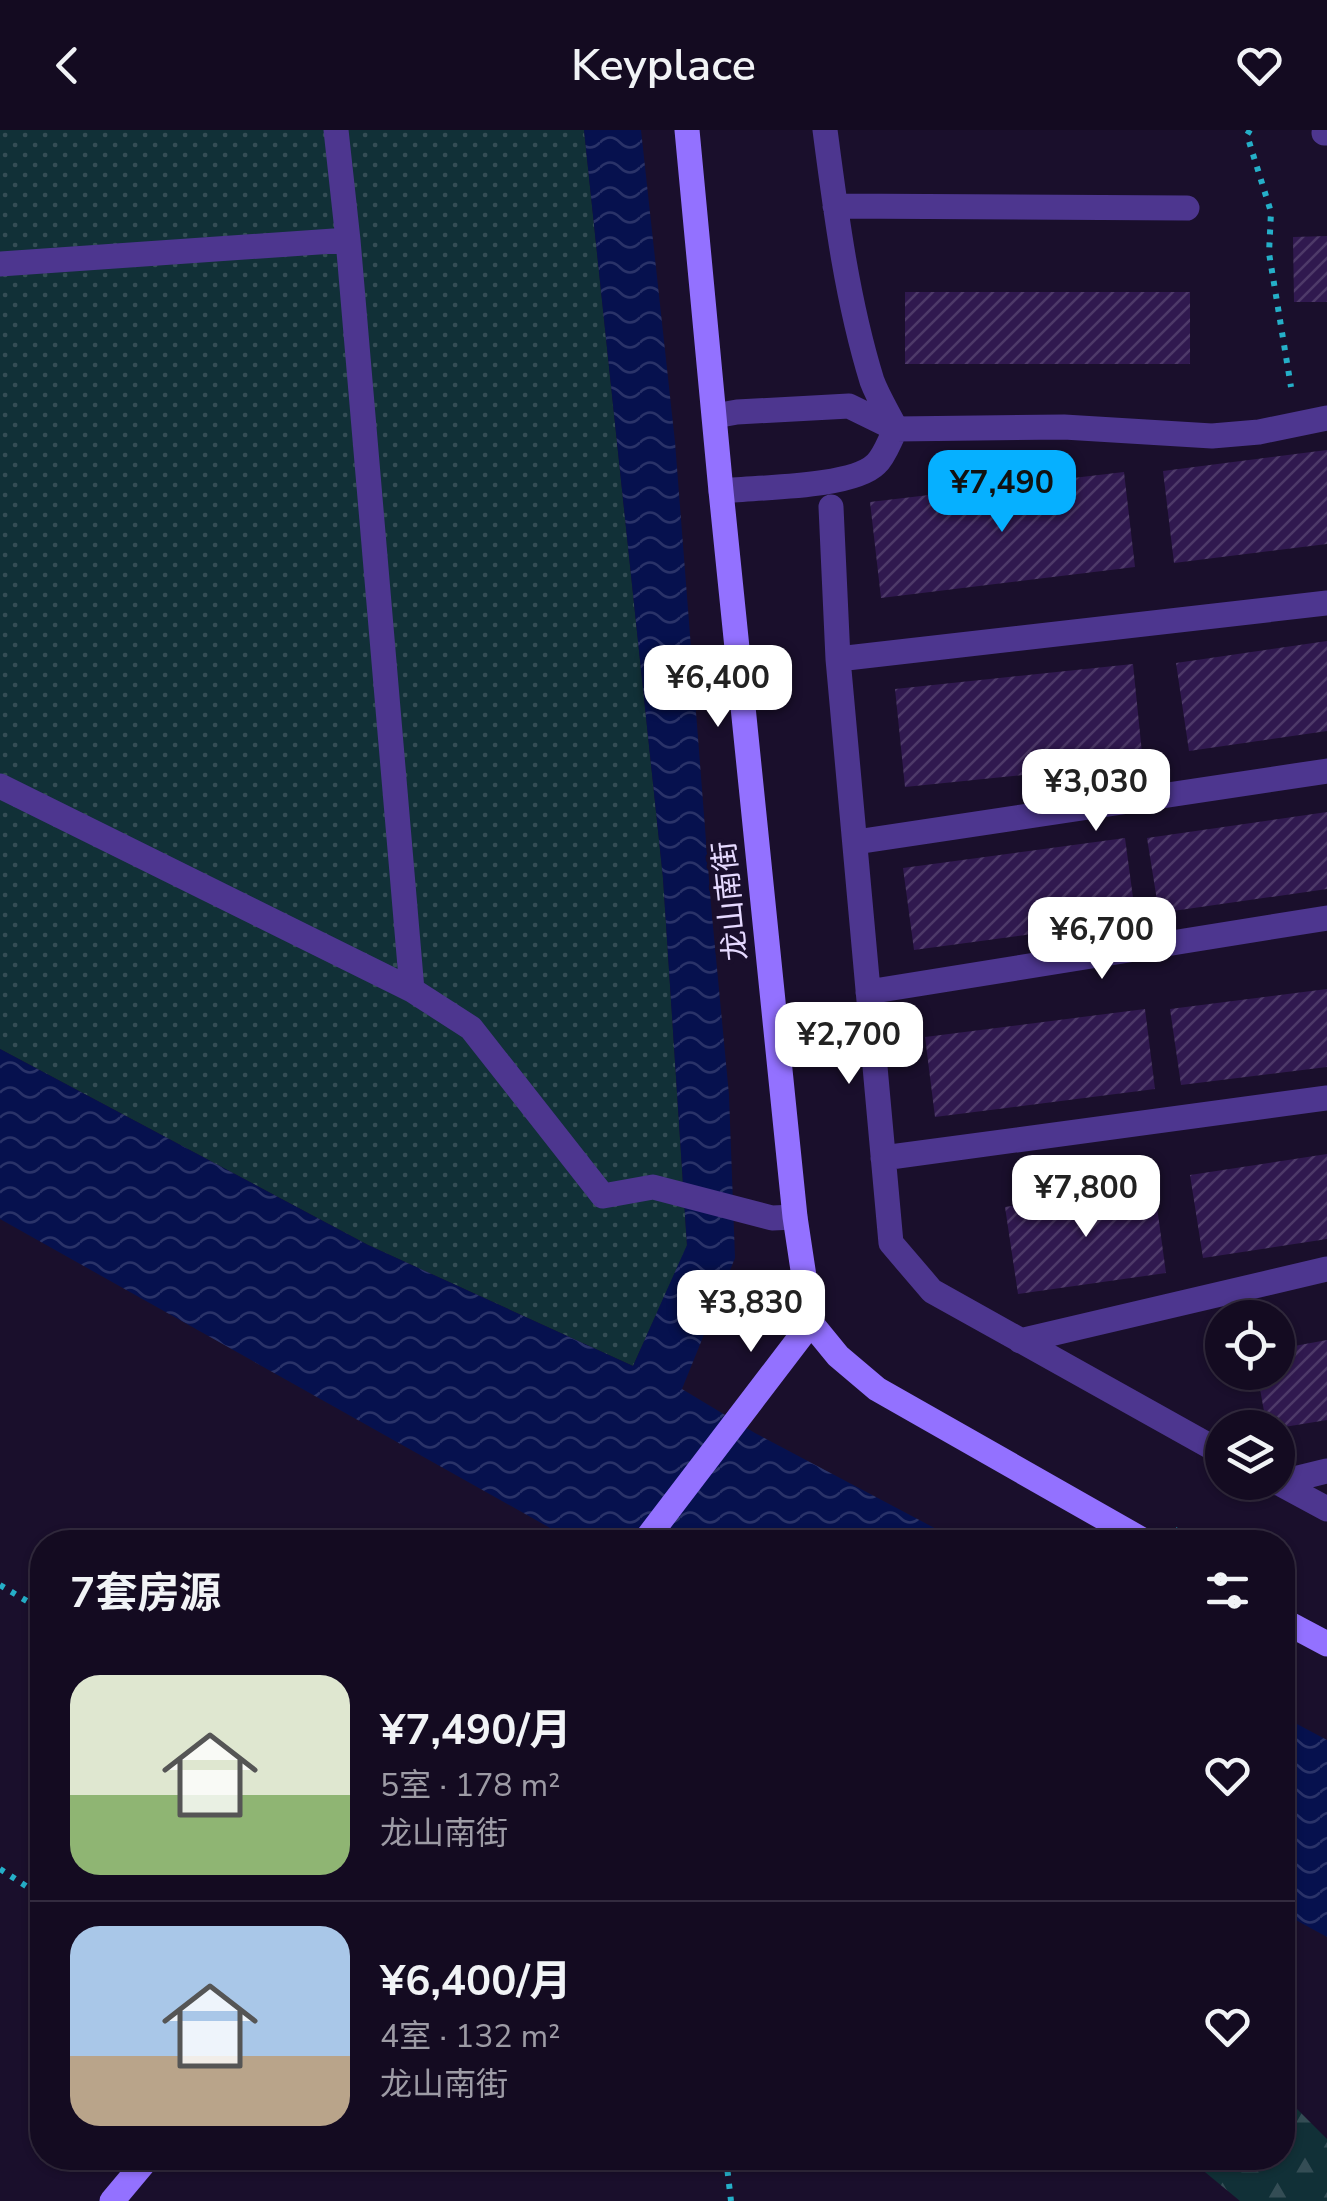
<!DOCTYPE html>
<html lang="zh">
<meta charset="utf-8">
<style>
:root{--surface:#140b21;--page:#1d142a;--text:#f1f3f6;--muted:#9d9ba5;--line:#332b3f;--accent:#06b0ff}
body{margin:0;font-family:"Nunito Sans","Noto Sans SC",sans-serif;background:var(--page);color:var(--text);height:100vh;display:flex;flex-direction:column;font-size:38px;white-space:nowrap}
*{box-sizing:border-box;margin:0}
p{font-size:32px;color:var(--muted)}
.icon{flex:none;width:55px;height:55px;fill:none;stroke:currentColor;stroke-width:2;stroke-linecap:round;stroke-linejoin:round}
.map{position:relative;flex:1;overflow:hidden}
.drawer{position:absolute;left:30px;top:1400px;width:1265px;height:640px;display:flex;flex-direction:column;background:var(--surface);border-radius:40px;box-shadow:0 2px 8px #0004,0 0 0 2px var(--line)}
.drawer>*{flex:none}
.buttons{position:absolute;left:1205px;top:1170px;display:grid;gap:20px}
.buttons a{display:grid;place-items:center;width:90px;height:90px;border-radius:50%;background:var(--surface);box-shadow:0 2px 8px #0004,0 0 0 2px var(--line);font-size:50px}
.price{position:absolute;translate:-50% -85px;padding:0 22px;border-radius:20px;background:#fff;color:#222;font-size:32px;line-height:65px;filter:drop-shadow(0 2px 5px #0008)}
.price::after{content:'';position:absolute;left:50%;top:60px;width:30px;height:22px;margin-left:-15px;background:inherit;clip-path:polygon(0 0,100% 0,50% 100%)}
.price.current{background:var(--accent);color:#111}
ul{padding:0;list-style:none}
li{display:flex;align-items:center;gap:30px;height:250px;padding:0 40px}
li+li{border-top:2px solid var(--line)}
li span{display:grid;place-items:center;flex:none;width:280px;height:200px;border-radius:30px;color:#555}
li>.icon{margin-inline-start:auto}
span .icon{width:120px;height:120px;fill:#fffc;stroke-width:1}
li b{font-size:42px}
h2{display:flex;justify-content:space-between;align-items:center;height:120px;padding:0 40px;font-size:42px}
header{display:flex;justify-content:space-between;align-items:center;height:130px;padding:0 40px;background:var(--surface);font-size:45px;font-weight:600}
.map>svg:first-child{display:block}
.forest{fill:url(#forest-firs)}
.park{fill:url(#park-dots)}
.water{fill:url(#water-waves)}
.building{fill:url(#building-hatch)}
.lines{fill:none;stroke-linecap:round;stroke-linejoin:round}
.path{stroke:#25afc8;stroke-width:6;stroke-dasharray:5 8;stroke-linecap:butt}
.street{stroke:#4d368f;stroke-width:25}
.secondary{stroke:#9371ff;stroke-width:25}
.labels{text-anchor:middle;stroke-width:9;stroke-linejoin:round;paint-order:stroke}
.street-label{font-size:30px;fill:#e6daff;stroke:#1a0f2c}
</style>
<header><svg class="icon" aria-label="back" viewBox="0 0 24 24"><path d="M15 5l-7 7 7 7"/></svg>Keyplace<svg class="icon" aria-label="heart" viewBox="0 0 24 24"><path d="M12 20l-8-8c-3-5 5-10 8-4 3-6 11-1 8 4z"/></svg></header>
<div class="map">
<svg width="1327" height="2071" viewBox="0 0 1327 2071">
<defs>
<pattern id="forest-firs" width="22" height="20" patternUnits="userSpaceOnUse" patternTransform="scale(2.5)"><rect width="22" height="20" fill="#113037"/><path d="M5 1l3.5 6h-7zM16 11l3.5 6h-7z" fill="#344d55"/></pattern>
<pattern id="park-dots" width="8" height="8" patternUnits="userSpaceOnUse" patternTransform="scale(2.5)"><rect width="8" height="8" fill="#113037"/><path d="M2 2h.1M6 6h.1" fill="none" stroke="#344d55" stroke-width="1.8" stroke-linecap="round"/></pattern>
<pattern id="water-waves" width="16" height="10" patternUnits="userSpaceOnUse" patternTransform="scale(2.5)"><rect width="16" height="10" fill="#06114e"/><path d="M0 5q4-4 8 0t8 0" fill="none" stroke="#2a3369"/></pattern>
<pattern id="building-hatch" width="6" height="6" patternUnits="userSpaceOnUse" patternTransform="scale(2.5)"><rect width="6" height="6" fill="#30194f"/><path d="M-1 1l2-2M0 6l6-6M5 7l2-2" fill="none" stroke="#4e3a69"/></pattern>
</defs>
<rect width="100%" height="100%" fill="#1a0f2c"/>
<path class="forest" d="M1283,1965L1327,2009V2071H1240L1188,2028H1282Z"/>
<path class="park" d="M0,0H584L663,748L687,1116L633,1236L368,1115L0,919Z"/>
<path class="water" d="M584,0H641L675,312L711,775L729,965L735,1128L682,1259L755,1303L961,1412H575L0,1089V919L368,1115L633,1236L687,1115L663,748Z
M1282,1586L1327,1610V1807L1283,1783Z"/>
<path class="building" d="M1327,106V172H1294L1293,107Z
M905,162H1190V234H905Z
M1327,320V414L1174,433L1163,341Z
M1124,342L1135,437L881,468L870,372Z
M1327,511V601L1189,621L1176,533Z
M1133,534L1143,633L905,657L895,559Z
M1327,682V759L1159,783L1147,708Z
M1125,708L1136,790L914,820L903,738Z
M1327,859V937L1181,955L1170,879Z
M1145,879L1155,959L935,987L925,907Z
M1327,1024V1109L1203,1128L1190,1045Z
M1154,1055L1166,1143L1018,1164L1005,1077Z
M1327,1210V1290L1278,1298H1267L1257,1242H1278V1219Z"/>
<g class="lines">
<path class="path" d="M1250,0L1247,5L1271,82L1269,123L1291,257
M1175,1400L1198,1412
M0,1455L42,1480
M0,1739L26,1756
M726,2028L731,2071"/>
<path class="street" d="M336,0L348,110L412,860
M825,0C836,84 847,170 872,251C878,267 888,283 896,299
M1324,3H1327
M835,76L1187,78
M0,134L348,110
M715,286L737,282L849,276L896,299L1064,297L1212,306L1259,302L1327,288
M721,361C757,357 852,358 876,334C885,326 890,309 896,299
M831,377L838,529L891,1113L932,1161L1222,1323
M838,529L1327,473
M0,656L412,860L471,898L603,1066L653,1057L772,1088L795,1087
M856,712L1327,641
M868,862L1327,788
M883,1028L1327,968
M1020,1211L1327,1139
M1277,1352L1327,1379
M1278,1353L1327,1341"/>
<path class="secondary" d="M687,0L721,361L795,1087L811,1193L838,1226L877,1259L1146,1412
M644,1412L811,1193
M1282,1490L1327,1514
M112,2071L148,2028"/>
</g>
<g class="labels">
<g class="street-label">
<text transform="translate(730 771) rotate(-96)" y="10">龙山南街</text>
</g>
</g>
</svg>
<div class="buttons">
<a><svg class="icon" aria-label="locate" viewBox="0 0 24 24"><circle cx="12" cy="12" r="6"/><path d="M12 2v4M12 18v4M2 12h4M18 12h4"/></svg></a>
<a><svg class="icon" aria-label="layers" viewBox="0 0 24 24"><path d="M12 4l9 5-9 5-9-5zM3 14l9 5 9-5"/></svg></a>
</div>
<b class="price current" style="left:1002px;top:405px">¥7,490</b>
<b class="price" style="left:718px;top:600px">¥6,400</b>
<b class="price" style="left:1096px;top:704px">¥3,030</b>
<b class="price" style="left:1102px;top:852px">¥6,700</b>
<b class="price" style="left:849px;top:957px">¥2,700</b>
<b class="price" style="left:1086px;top:1110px">¥7,800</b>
<b class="price" style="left:751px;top:1225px">¥3,830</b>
<section class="drawer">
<h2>7套房源<svg class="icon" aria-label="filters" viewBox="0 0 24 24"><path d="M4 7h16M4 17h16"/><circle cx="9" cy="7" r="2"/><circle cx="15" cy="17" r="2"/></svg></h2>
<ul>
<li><span style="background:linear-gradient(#dfe7d0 60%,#8fb573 0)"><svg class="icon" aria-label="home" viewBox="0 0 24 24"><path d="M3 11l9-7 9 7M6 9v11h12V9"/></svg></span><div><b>¥7,490/月</b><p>5室 · 178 m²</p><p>龙山南街</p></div><svg class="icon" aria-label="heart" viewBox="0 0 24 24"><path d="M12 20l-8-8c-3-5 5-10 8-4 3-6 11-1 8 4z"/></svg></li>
<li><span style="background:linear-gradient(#a9c7e8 65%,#b9a48a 0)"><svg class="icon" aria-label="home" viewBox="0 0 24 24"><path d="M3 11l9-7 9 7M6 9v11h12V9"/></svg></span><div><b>¥6,400/月</b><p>4室 · 132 m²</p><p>龙山南街</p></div><svg class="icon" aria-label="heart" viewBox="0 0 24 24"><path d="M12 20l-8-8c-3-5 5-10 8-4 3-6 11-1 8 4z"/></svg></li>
</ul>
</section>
</div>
